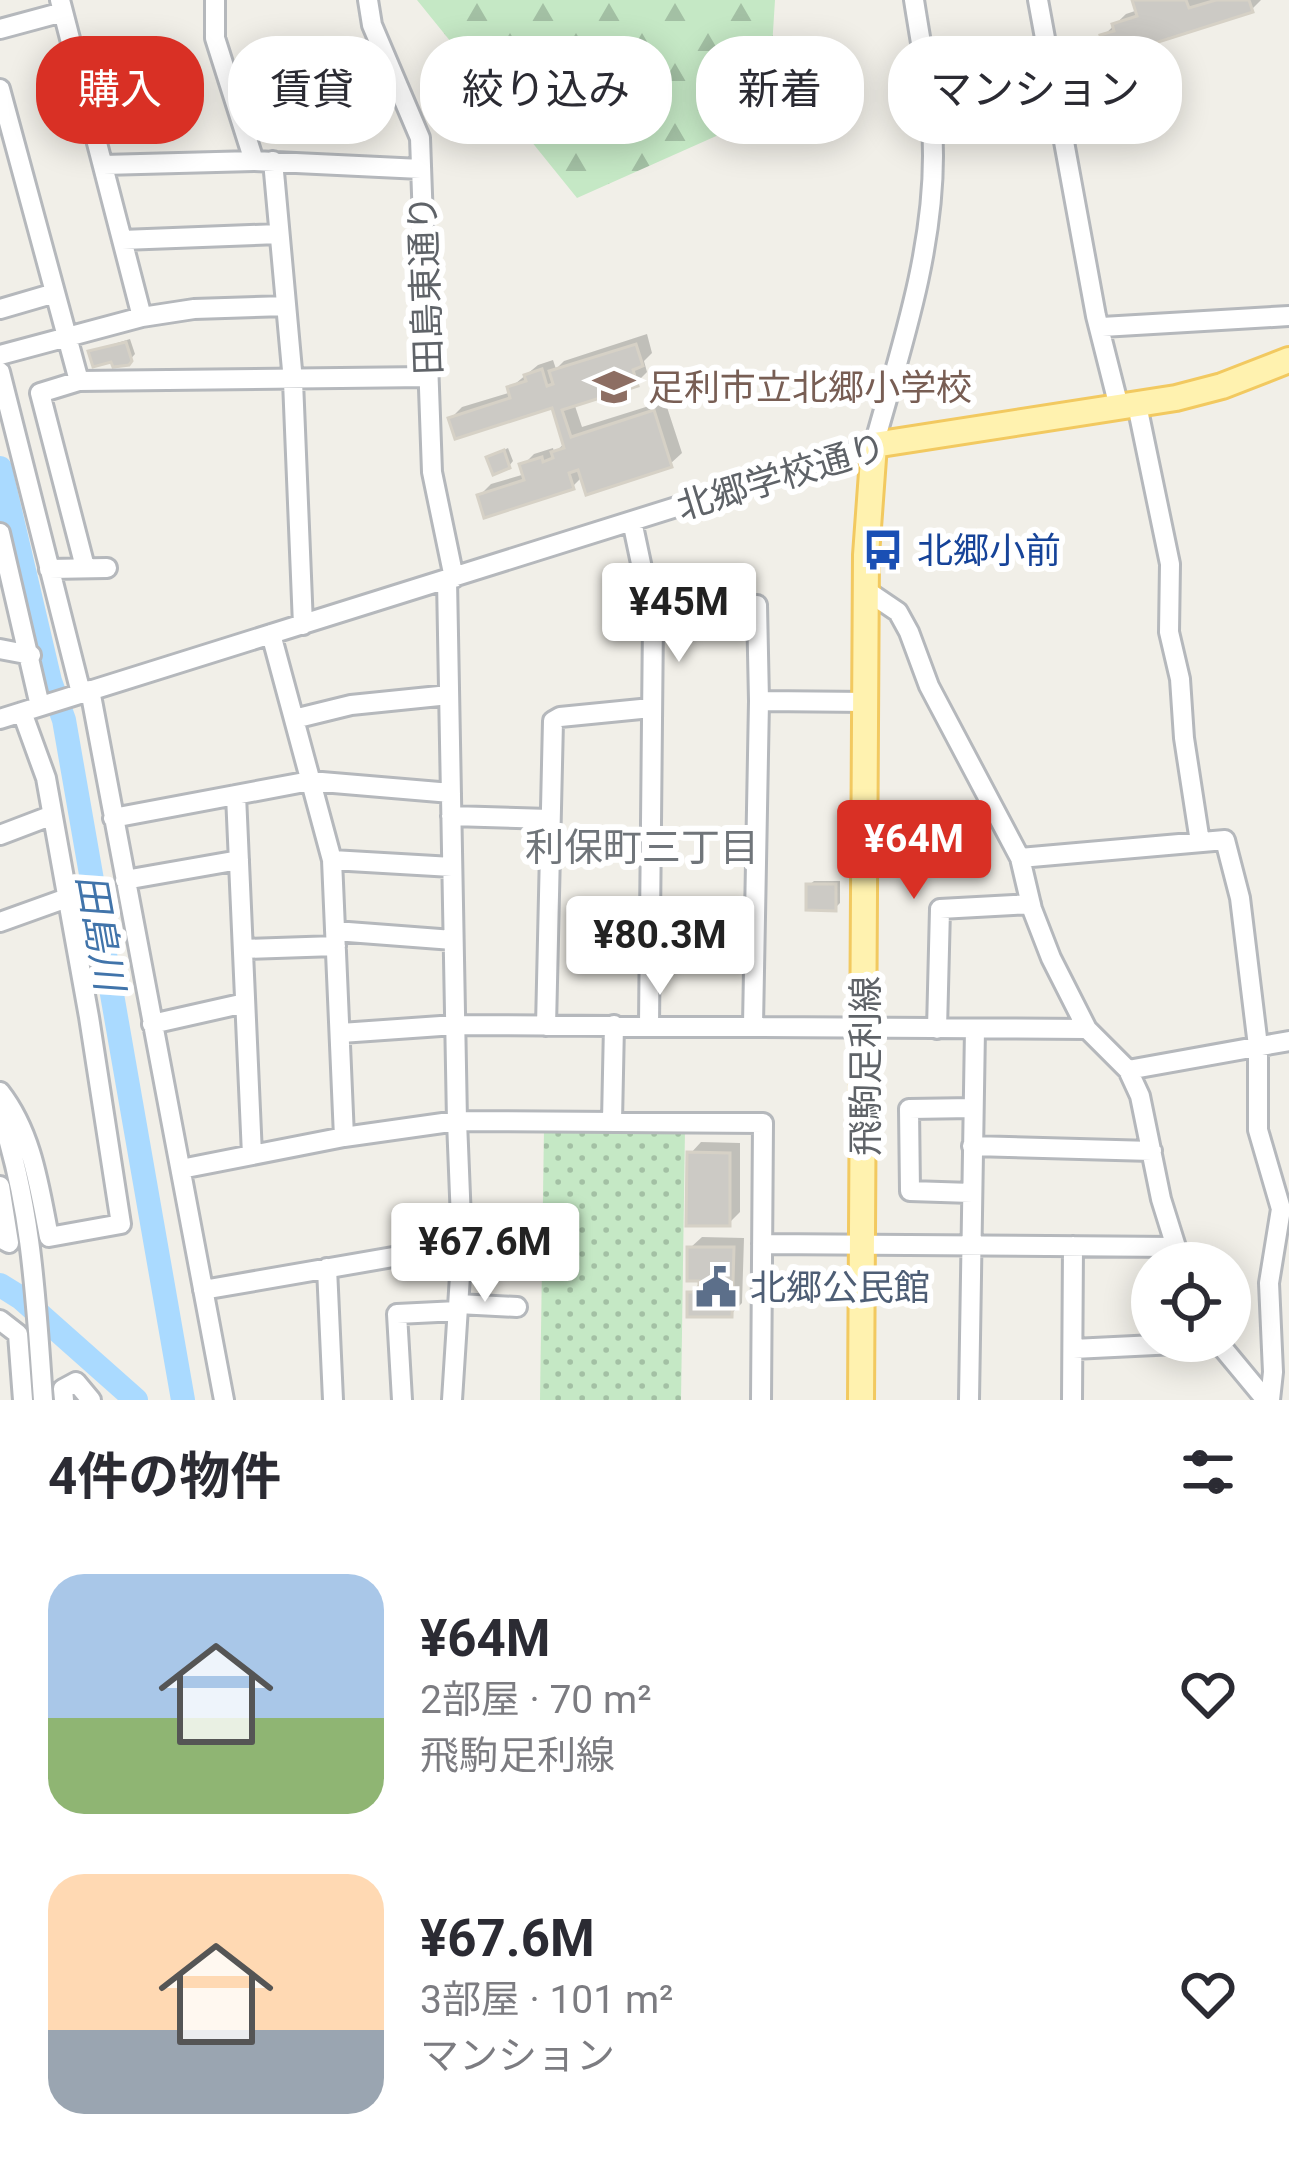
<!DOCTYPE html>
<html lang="ja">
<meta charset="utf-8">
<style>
:root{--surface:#fff;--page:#f2f2f3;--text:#2b2b33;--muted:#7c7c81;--accent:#d93025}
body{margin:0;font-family:Roboto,"Noto Sans JP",sans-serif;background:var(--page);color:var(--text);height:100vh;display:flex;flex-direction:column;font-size:45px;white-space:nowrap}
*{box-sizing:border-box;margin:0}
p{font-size:39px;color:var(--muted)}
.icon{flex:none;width:66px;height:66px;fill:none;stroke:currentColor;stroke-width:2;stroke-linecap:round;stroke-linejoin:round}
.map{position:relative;height:1400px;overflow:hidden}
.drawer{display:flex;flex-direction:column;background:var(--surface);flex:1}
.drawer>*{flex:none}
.banner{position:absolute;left:36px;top:36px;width:1218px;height:108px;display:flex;gap:24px}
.fabs{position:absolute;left:1131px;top:1242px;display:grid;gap:24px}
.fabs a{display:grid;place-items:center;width:120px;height:120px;border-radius:50%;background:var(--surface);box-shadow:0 6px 30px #0003;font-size:60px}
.price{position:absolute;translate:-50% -102px;padding:0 27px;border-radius:12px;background:#fff;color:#222;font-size:39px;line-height:78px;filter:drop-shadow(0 3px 6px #0008)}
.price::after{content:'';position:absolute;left:50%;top:72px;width:36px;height:27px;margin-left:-18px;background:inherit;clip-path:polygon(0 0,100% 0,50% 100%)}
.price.current{background:var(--accent);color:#fff}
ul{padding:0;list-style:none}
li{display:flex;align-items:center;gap:36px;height:300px;padding:0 48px}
li span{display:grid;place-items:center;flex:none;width:336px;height:240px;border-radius:36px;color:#555}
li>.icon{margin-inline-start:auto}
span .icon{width:144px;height:144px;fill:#fffc;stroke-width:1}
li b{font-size:51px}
h2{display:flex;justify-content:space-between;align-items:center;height:144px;padding:0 48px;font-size:51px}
.tag{padding:0 42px;border-radius:48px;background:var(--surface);box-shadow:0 6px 30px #0003;font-size:42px;line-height:108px}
.tag.current{background:var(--accent);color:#fff}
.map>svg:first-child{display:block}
.grass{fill:url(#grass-dots)}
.forest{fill:url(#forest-firs)}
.shadow{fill:#0003}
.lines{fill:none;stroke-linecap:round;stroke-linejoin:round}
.river{stroke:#aadaff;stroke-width:24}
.building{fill:#cccac5;stroke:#d6d1c6;stroke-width:3}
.minor-casing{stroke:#b5b8bc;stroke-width:24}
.major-casing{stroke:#f2c960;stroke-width:30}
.minor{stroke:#fff;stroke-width:18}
.major{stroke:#fff2af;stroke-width:24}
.labels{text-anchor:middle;stroke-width:12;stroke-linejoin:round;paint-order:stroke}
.street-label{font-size:36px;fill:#5f6368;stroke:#fff}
.education-label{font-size:36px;fill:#785e54;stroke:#fff;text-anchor:start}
.transit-label{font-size:36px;fill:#164399;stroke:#fff;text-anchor:start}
.service-label{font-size:36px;fill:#4e5e75;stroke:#fff;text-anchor:start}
.neighbourhood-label{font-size:39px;fill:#70757a;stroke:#fff}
.water-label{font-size:39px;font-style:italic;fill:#4174aa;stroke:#fff}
</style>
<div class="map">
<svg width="1289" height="1400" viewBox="0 0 1289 1400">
<defs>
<pattern id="grass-dots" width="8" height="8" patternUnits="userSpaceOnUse" patternTransform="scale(3)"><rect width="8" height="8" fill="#c5e8c5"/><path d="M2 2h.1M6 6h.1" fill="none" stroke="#a3c0a4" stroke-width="1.8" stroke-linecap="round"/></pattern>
<pattern id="forest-firs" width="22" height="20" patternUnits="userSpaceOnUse" patternTransform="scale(3)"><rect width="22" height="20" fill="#c5e8c5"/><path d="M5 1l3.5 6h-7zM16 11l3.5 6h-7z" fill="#a3c0a4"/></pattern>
</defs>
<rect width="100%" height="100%" fill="#f1efe8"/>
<path class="grass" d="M544,1128L685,1129L681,1400H540Z"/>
<path class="forest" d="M417,0H775L770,79L777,109L577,198Z"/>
<path class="shadow" d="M1135,0H1261L1251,10L1103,36L1126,14L1138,10Z
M647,334L652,353L644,361L647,372L636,383L574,403L582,427L665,401L682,453L670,464L583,476L572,487L480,495L491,484L525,474L523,465L534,454L553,448L554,453L566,442L554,405L451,418L462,407L512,392L510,388L538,365L553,360L556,369L564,361Z
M130,339L135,354L128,362L91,351Z
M508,448L513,461L509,466L490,457Z
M814,881H840V903L835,908L809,885Z
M701,1142L740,1143V1212L729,1223L690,1154Z
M702,1237L744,1238L742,1303L731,1314L690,1293L705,1278L690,1248Z"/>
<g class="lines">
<path class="river" d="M0,468L50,681L64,720L183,1400
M0,1285L21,1298L136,1400"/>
</g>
<path class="building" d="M1132,0H1186L1189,8L1216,0H1249L1253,12L1108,58L1100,35L1114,31L1112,24L1137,16Z
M126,342L132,361L129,365L113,367L111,362L93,367L88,351Z
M636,344L643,366L633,370L638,386L562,410L571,437L654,410L672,467L586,495L578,470L569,473L574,489L484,518L477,495L524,480L519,464L542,457L543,462L553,458L551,452L564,448L552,408L455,439L448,418L510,398L507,387L526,381L524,375L542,369L547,386L553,384L549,371Z
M504,450L510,468L493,475L486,457Z
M806,884H836V911L806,910Z
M687,1152L730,1153V1226H686Z
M687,1247H734L732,1317H687V1292H699V1281H687Z"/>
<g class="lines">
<g class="minor-casing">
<path id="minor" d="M60,0L142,317
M215,0V38L254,161
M368,0L372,25L420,138L432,472L454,578
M1038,0L1096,316L1119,407
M0,29L63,12
M0,89L79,381
M930,100L1051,81
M273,161L293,381L303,625
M103,165L254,161L421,169
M122,240L279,234
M0,309L55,293
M1102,327L1289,316
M0,355L142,317L194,309L286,306
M0,372L81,693
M1137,405L1170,564L1169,632L1180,679L1184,738L1200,842
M632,521L653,620L649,1025
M0,533L40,706
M85,567L40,393L79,381L427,377
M49,569L107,568
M447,580L457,1121L462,1245L452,1400
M867,591L898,612L909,632L929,686L1020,858L1032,909L1051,958L1087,1029L1128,1070L1140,1096L1161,1199L1181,1263
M653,620L757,605L759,701L753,1025
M271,634L332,860L344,1137
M0,649L31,655
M90,690L224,1400
M759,701L868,702
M0,719L874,445C900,351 933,255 933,156C933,103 922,52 914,0
M294,719L351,705L449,695
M236,795L252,1155
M451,816L549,819
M113,818L310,781L451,793
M0,835L50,816
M1020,858L1225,840L1240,898L1258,1046V1130L1281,1209L1269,1283L1273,1372L1270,1400
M332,860L452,867
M125,880L239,860
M0,922L67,898
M335,931L453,940
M243,949L336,946
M152,1024L245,1003
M546,1026L553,721L560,717L651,708
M937,1029L940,909L1031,904
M341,1033L455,1025L1087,1029
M1128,1070L1289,1041
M0,1092C32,1133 39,1186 49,1237L121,1224L89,1017L46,778L22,712
M0,1113C32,1207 36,1302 43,1400
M612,1121L614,1025
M972,1146L1152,1151
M181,1169L344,1137L457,1121L763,1123L761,1400
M0,1186L9,1243L0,1238
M972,1193L910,1191L909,1109L973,1108
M762,1244L1175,1247
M327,1268L333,1400
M203,1290L462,1245
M458,1304L517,1307
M0,1320L18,1334L23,1400
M1217,1341L1266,1400
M1073,1349L1217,1342
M64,1400L63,1389L76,1382L91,1400
M402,1400L397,1314L458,1311
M969,1400L975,1029
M1072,1400L1073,1246"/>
</g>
<g class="major-casing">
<path id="major" d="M861,1400L866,555L874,445L1176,398L1222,386L1289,360"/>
</g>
<use href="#minor" class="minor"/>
<use href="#major" class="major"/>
</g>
<defs>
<g id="school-bare" transform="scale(3.24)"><path d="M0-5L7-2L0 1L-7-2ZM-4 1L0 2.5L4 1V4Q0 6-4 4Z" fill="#8d6e63" stroke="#fff" stroke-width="2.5" paint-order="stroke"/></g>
<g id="bus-bare" transform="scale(3.24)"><path d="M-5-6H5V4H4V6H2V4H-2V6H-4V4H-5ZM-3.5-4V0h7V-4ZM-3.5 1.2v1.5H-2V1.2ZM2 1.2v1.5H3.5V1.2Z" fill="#1a4fb4" stroke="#fff" stroke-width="2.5" paint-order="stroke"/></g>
<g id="civic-bare" transform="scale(3.24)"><path d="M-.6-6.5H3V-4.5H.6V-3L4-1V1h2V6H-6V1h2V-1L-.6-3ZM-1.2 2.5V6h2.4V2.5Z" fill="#5c6f8a" stroke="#fff" stroke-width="2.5" paint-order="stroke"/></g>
</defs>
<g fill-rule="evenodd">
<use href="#school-bare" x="614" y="387"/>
<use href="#bus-bare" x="883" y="550"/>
<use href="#civic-bare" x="716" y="1287"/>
</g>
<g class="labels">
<g class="street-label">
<text transform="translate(425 285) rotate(-92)" y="13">田島東通り</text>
<text transform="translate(781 476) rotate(-17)" y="13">北郷学校通り</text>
<text transform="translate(865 1066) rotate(-90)" y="13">飛駒足利線</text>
</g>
<g class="education-label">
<text x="648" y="400">足利市立北郷小学校</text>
</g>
<g class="transit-label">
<text x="917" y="563">北郷小前</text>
</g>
<g class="service-label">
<text x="750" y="1300">北郷公民館</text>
</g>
<g class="neighbourhood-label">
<text x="642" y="861">利保町三丁目</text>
</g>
<g class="water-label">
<text transform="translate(101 932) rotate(80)" y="14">田島川</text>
</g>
</g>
</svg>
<div class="fabs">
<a><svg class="icon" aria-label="locate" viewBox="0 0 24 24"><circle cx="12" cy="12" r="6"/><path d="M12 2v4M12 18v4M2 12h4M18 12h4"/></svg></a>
</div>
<b class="price" style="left:679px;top:665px">¥45M</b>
<b class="price current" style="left:914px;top:902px">¥64M</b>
<b class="price" style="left:660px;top:998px">¥80.3M</b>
<b class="price" style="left:485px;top:1305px">¥67.6M</b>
<div class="banner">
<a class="tag current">購入</a>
<a class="tag">賃貸</a>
<a class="tag">絞り込み</a>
<a class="tag">新着</a>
<a class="tag">マンション</a>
</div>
</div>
<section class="drawer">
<h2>4件の物件<svg class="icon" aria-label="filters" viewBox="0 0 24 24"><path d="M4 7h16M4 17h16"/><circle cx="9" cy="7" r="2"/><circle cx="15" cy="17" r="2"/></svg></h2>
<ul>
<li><span style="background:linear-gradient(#a9c7e8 60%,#8fb573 0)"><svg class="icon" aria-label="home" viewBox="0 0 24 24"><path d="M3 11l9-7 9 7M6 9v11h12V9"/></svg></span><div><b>¥64M</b><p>2部屋 · 70 m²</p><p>飛駒足利線</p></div><svg class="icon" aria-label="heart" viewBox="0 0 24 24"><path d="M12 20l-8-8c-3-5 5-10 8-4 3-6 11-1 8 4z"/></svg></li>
<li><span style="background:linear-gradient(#ffd9b3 65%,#9aa5b1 0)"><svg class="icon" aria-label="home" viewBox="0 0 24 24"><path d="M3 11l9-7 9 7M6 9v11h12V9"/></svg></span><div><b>¥67.6M</b><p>3部屋 · 101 m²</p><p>マンション</p></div><svg class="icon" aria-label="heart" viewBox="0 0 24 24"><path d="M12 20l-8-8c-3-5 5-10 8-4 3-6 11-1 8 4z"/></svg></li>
</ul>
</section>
